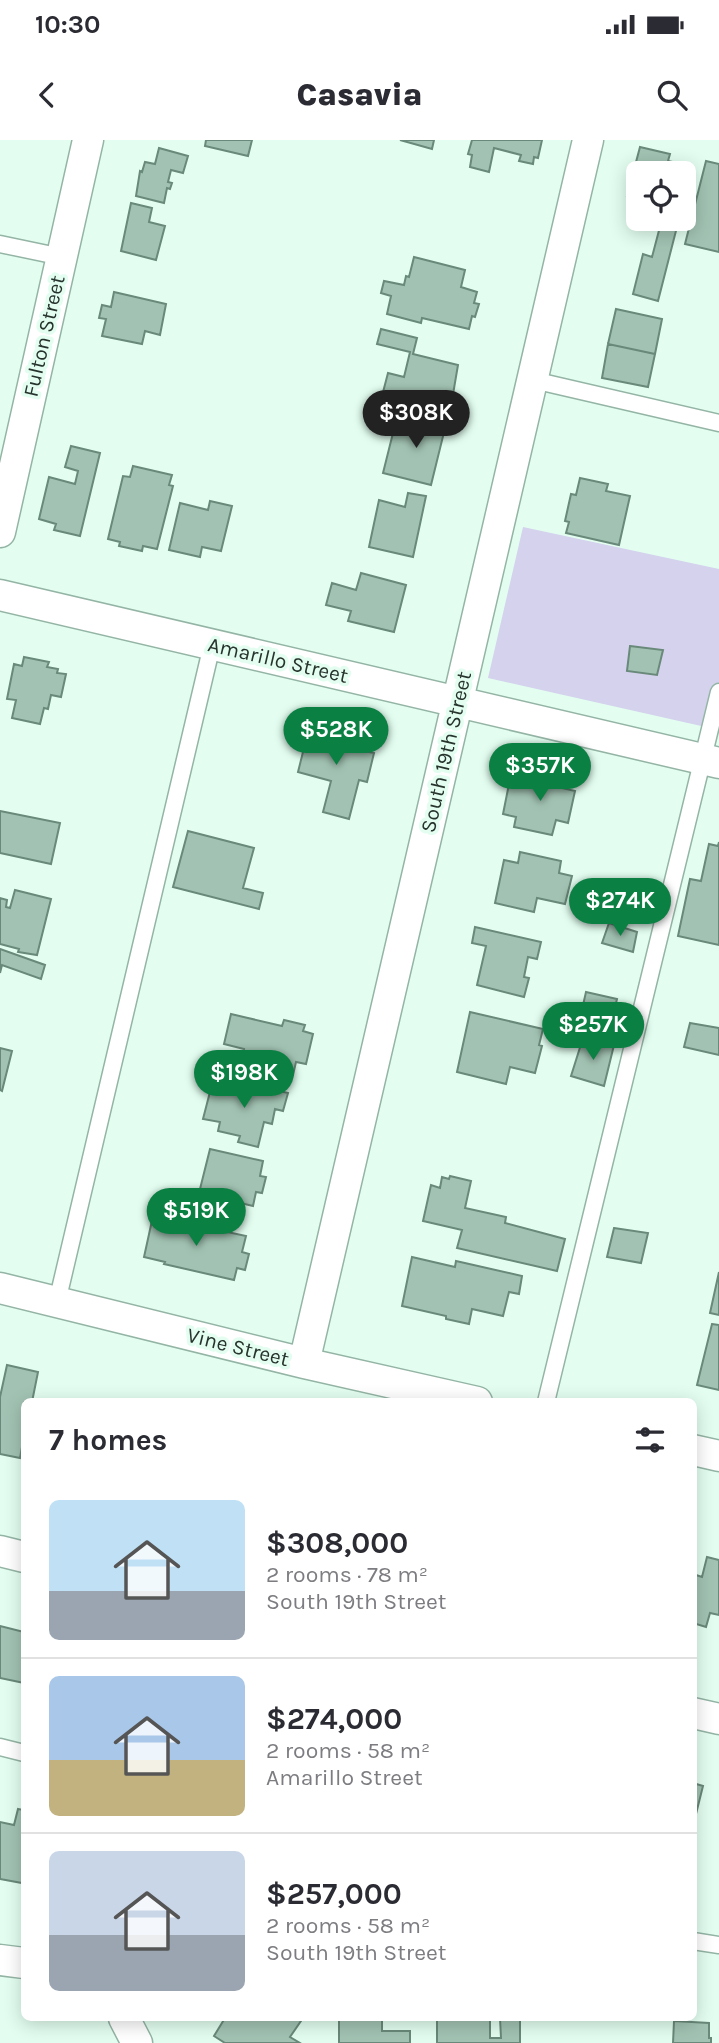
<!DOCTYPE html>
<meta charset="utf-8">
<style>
:root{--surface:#fff;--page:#f2f2f3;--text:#2b2b33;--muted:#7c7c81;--line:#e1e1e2;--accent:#0b8043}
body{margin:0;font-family:Karla,sans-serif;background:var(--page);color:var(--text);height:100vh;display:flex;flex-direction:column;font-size:26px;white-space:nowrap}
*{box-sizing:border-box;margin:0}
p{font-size:23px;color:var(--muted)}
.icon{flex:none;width:38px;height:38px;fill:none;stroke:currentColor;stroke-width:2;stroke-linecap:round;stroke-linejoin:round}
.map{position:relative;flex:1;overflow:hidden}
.side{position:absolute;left:21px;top:1258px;width:676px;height:623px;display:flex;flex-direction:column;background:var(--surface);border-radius:10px;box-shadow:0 4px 18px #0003}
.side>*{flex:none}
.tools{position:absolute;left:626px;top:21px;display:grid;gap:14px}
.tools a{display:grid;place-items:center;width:70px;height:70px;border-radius:10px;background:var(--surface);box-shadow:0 4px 18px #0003;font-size:35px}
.price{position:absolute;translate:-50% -60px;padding:0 16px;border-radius:24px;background:var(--accent);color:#fff;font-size:23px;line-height:46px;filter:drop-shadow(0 2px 4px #0008)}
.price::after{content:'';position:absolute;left:50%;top:42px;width:21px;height:16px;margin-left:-10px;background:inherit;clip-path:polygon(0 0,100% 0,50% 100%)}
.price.active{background:#222;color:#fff}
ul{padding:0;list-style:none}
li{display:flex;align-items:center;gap:21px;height:175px;padding:0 28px}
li+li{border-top:2px solid var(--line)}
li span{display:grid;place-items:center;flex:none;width:196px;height:140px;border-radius:10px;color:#555}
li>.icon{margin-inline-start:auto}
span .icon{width:84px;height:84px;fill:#fffc;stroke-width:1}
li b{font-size:30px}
h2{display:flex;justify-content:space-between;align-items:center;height:84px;padding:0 28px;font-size:30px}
.status{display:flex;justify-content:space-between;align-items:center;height:49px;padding:0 35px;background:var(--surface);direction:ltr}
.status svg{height:19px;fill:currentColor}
header{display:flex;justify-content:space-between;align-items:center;height:91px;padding:0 28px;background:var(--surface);font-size:32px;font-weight:800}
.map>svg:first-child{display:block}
.green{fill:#d4d2ec}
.building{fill:#a2c3b3;stroke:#69897a;stroke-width:2}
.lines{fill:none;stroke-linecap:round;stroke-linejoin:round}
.service-casing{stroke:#94b5a5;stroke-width:19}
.minor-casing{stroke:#94b5a5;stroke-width:33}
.service{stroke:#fff;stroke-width:16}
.minor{stroke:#fff;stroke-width:30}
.labels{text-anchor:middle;stroke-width:7;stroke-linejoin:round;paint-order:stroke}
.street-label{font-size:21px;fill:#27342e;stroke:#e3fef1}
</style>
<div class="status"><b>10:30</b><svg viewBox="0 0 49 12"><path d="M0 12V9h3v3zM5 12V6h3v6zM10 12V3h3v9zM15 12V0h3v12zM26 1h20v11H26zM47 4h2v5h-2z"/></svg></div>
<header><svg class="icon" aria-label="back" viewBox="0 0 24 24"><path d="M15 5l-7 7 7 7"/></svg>Casavia<svg class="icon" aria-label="search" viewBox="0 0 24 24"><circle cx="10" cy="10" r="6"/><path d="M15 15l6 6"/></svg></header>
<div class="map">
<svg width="719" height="1903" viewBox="0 0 719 1903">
<rect width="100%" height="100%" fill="#e3fef1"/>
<path class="green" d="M523,387L719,429V590L488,538Z"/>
<path class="building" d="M206,0H252L248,16L205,6Z
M400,0H434L432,9Z
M472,0H542L538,18L534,17L533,24L519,21L521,15L494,8L489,32L470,27L472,15L468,14Z
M640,7L670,14L668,21L686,25L684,34L639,33V59L627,56Z
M159,8L188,16L183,33L171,30L168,42L172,43L170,49L167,48L164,63L136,56L140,31L142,32L145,22L155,24Z
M706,21L719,24V112L685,104Z
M131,63L152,68L149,82L165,86L156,120L121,111Z
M662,79H679L658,161L633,154L643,114L652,117Z
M414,117L465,130L461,147L477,152L474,163L479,164L475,177L472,176L469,189L422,178L421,183L387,174L391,156L381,153L384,141L404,145L406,136L409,137Z
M114,152L166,164L160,195L145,191L142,204L102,196L106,179L99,178L102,165L111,167Z
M616,169L662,179L655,214L608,204Z
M381,189L417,198L413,214L458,225L450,272L382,256L388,233L404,237L410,212L377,204Z
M608,204L655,214L648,247L602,238Z
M420,273L447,280L431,345L383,333L395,285L416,290Z
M71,306L100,313L80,396L54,390L56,384L39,379L49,337L75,344L78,331L65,327Z
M133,326L172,335L169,345L173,346L157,409L143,406L142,411L119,406L120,402L108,399L123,336L130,337Z
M580,338L608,344L606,351L630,356L619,405L566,393L569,382L565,381L571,354L576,355Z
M408,353L426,356L413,417L369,407L379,360L405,367Z
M210,361L232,366L221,411L202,407L200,417L169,410L180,363L208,370Z
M361,433L406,445L394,492L348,481L351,471L326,465L332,443L356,450Z
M630,506L663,510L657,535L627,531Z
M24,517L49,522L47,527L58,529L57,533L66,534L61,557L51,555L48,569L44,568L40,584L12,578L16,560L7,559L14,524L22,526Z
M323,586L342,591L341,597L366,603L364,611L374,613L367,642L359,640L349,679L323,672L331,641L298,632L309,588L322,591Z
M536,628L565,635L562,648L575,651L568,683L556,680L552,695L514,687L516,677L503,674L509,644L522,646L523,642L533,643Z
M0,671L60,683L51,724L0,713Z
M188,691L254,708L243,748L263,753L259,769L173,747Z
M719,702V805L678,796L690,739L701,741L709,704L718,706Z
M520,712L561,721L559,733L572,736L565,764L537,758L534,772L495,763L504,720L518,723Z
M15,750L51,759L37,815L18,812L19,809L0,804V758L7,760L6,767L10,768Z
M609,783L637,792L633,812L602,803Z
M475,787L541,802L537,819L528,817L524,837L529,838L524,857L477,845L486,806L472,803Z
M0,809L45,825L41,839L2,825L0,833Z
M586,852L617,859L609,892L579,883Z
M470,872L543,889L539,905L542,906L535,933L510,927L506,944L457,932Z
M231,874L282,886L284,880L305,885L303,891L313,894L306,924L296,922L293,935L269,929L266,941L238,935L244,909L224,904Z
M690,883L719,888V915L684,907Z
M583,898L614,905L604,946L571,936Z
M0,908L12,911L2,951L0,950Z
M229,939L288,953L283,971L275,969L272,984L264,982L258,1007L238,1002L240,996L218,991L220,982L203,979L211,948L226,952Z
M210,1009L263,1021L260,1036L266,1037L262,1053L256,1052L253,1066L199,1053Z
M450,1036L471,1041L465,1068L506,1077L505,1083L565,1099L557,1131L457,1108L462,1090L423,1081L431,1045L440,1048L442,1037L449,1039Z
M153,1076L246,1096L242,1112L249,1114L245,1130L237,1128L234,1140L164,1124L165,1122L144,1117Z
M614,1088L648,1093L641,1123L607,1117Z
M412,1117L455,1127L456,1121L522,1136L519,1154L509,1152L503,1176L472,1169L469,1184L446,1179V1176L402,1166Z
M719,1132V1175L710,1173Z
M712,1184L719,1185V1250L697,1245Z
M7,1225L38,1232L32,1262H24V1296L20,1318L0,1314V1257Z
M707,1417L719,1420V1475L710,1473L706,1487L693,1483V1434L702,1437Z
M0,1486L24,1492V1543L0,1538Z
M693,1643L703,1646L693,1686Z
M18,1669L24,1670V1735L22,1743L0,1739V1682L14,1685Z
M225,1878H303L290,1897L300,1903H225L214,1896Z
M339,1878H382V1891H410V1903H339Z
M437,1878H490V1898H501L500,1878H520V1903H437Z
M674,1881L709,1883V1898H711V1903H673Z"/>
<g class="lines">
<g class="service-casing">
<path id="service" d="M0,104L62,117
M533,240L719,283
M57,1162L212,505
M546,1262L719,552
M0,1607L24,1613
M693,1801L719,1805"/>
</g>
<g class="minor-casing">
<path id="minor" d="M0,392L88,0
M0,455L719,623
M0,1148L304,1223L477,1262
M304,1223L588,0
M693,1310L719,1316
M0,1411L24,1417
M693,1573L719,1579
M0,1820L24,1823
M124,1878L137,1903"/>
</g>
<use href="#service" class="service"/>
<use href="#minor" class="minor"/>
</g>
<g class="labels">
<g class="street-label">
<text transform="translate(44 196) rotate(-77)" y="7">Fulton Street</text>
<text transform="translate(278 520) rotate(13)" y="7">Amarillo Street</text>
<text transform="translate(446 612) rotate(-77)" y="7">South 19th Street</text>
<text transform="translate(238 1207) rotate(14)" y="7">Vine Street</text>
</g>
</g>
</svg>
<div class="tools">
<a><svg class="icon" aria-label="locate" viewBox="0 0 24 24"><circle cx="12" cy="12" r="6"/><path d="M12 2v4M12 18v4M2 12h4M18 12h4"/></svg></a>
</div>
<b class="price active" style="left:416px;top:310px">$308K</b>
<b class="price" style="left:336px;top:627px">$528K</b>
<b class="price" style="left:540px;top:663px">$357K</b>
<b class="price" style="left:620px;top:798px">$274K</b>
<b class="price" style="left:593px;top:922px">$257K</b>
<b class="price" style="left:244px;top:970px">$198K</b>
<b class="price" style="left:196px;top:1108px">$519K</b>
<section class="side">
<h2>7 homes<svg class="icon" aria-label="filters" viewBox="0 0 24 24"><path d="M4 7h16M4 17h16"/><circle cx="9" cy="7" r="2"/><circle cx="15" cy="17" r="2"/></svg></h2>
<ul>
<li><span style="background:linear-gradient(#bfe0f5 65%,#9aa5b1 0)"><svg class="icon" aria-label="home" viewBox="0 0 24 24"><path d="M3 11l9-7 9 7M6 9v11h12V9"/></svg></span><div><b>$308,000</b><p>2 rooms · 78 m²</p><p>South 19th Street</p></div></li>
<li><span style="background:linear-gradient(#a9c7e8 60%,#c2b280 0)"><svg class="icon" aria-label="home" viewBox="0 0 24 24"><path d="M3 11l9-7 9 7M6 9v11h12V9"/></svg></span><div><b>$274,000</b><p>2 rooms · 58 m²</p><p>Amarillo Street</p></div></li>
<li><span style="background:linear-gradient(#c9d6e8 60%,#9aa5b1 0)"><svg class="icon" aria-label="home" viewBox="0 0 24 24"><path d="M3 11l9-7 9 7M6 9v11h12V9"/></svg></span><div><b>$257,000</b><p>2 rooms · 58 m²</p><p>South 19th Street</p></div></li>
</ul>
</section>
</div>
